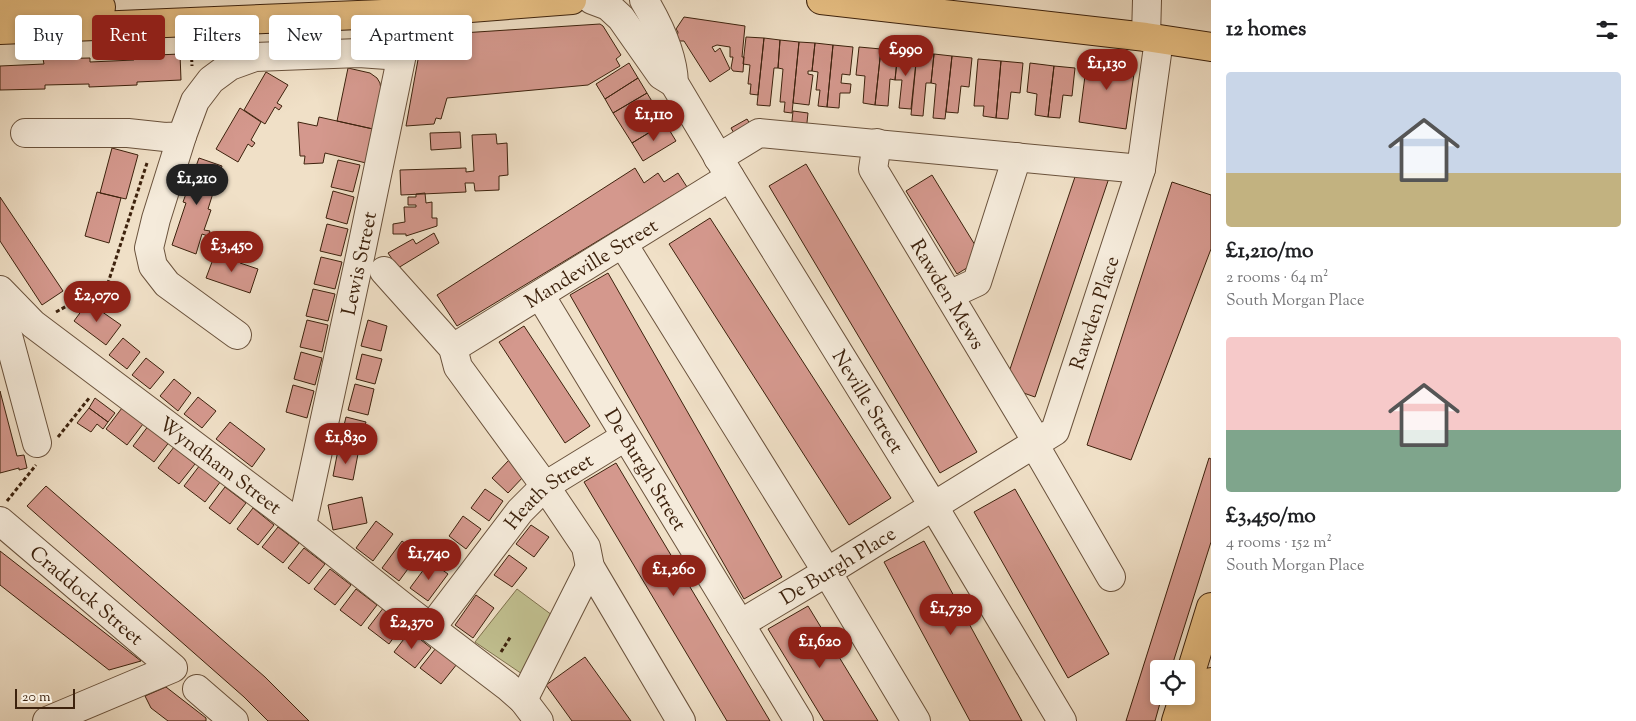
<!DOCTYPE html>
<meta charset="utf-8">
<style>
:root{--surface:#fff;--page:#f6f6f6;--text:#202124;--muted:#757577;--accent:#8f2418}
body{margin:0;font-family:"Sorts Mill Goudy",serif;background:var(--page);color:var(--text);height:100vh;display:flex;flex-direction:column;font-size:19px;white-space:nowrap}
*{box-sizing:border-box;margin:0}
p{font-size:16px;color:var(--muted)}
.icon{flex:none;width:28px;height:28px;fill:none;stroke:currentColor;stroke-width:2;stroke-linecap:round;stroke-linejoin:round}
.map{position:relative;flex:1;overflow:hidden}
.side{display:flex;flex-direction:column;background:var(--surface);width:425px}
.side>*{flex:none}
.guide{position:absolute;left:15px;top:15px;width:475px;height:45px;display:flex;gap:10px}
.tools{position:absolute;left:1150px;top:660px;display:grid;gap:10px}
.tools a{display:grid;place-items:center;width:45px;height:45px;border-radius:5px;background:var(--surface);box-shadow:0 2px 8px #0003;font-size:25px}
.scale{position:absolute;left:15px;bottom:12px;width:60px;box-sizing:border-box;padding-left:5px;border:2px solid #3d220d;border-top:0;font-size:14px;line-height:18px;white-space:nowrap;color:#3d220d;-webkit-text-stroke:4px #f5ebdb;paint-order:stroke}
.price{position:absolute;translate:-50% -42px;padding:0 11px;border-radius:18px;background:var(--accent);color:#fff;font-size:16px;line-height:32px;filter:drop-shadow(0 1px 2px #0008)}
.price::after{content:'';position:absolute;left:50%;top:30px;width:15px;height:11px;margin-left:-8px;background:inherit;clip-path:polygon(0 0,100% 0,50% 100%)}
.price.active{background:#222;color:#fff}
ul{padding:0;list-style:none}
li{display:grid;align-content:center;gap:10px;height:265px;padding:0 15px}
li span{display:grid;place-items:center;height:155px;border-radius:5px;color:#555}
li>.icon{margin-inline-start:auto}
span .icon{width:90px;height:90px;fill:#fffc;stroke-width:1}
li b{font-size:21px}
h2{display:flex;justify-content:space-between;align-items:center;height:60px;padding:0 15px;font-size:21px}
.tag{padding:0 18px;border-radius:5px;background:var(--surface);box-shadow:0 2px 8px #0003;font-size:18px;line-height:45px}
.tag.active{background:var(--accent);color:#fff}
main{display:flex;flex:1;min-height:0}
.map>svg:first-child{display:block}
.green{fill:#c1c090;stroke:#7f714e}
.building{fill:#d4988d;stroke:#3d220d}
.lines{fill:none;stroke-linecap:round;stroke-linejoin:round}
.minor-casing{stroke:#6a523c;stroke-width:30}
.major-casing{stroke:#3d220d;stroke-width:30}
.path{stroke:#3d220d;stroke-width:3;stroke-dasharray:4 2.5;stroke-linecap:butt}
.minor{stroke:#f5ebdb;stroke-width:28}
.major{stroke:#e8c084;stroke-width:28}
.labels{text-anchor:middle;stroke-width:4;stroke-linejoin:round;paint-order:stroke}
.street-label{font-size:20px;fill:#3d220d;stroke:#f5ebdb}
</style>
<main>
<div class="map">
<svg width="1211" height="721" viewBox="0 0 1211 721">
<rect width="100%" height="100%" fill="#f0e0c7"/>
<filter id="stains"><feTurbulence type="fractalNoise" baseFrequency=".004" numOctaves="4"/><feColorMatrix values="0 0 0 0 .2 0 0 0 0 .09 0 0 0 0 .02 0 0 0 .5 -.17"/></filter>
<radialGradient id="worn" r=".72"><stop offset=".6" stop-color="#630" stop-opacity="0"/><stop offset="1" stop-color="#630" stop-opacity=".3"/></radialGradient>
<path class="green" d="M517,589L556,618L525,676L475,642Z"/>
<path class="building" d="M684,17L745,26L742,57H744L743,72L733,71L731,68L733,57H730V47L717,45L712,47L715,52L720,48L730,69L710,82L684,41H679L677,37L678,32L676,29Z
M600,24L603,26L621,55L616,59L620,66L588,85L447,98L441,119L436,118L434,124L406,126L421,43L425,38L431,35Z
M746,37L764,38L758,95L750,94L751,84H748L750,65L743,64Z
M764,38L780,40L778,68H774L770,106L757,105Z
M780,40L799,42L792,113L784,112L785,102H780L783,69L778,68Z
M799,42L815,43L812,71H808V74L813,75L809,105L793,103Z
M815,43L833,45L827,107L818,106L820,90H816L818,72L812,71Z
M833,45L853,47L850,75L842,74L841,83L851,84L850,93H840L839,108L827,107Z
M859,47L881,49L875,105L863,103L865,76L856,75Z
M881,49L898,51L895,80L890,79L888,106L875,105Z
M898,51L917,53L911,109L899,108L902,80H895Z
M917,53L934,54L931,83H926L923,116L911,115Z
M1088,53L1136,60L1126,129L1079,122Z
M180,54L181,80L137,82V85L89,87V84L45,85V89L0,90V66L44,64L43,59L90,58V62L134,60L133,56Z
M934,54L952,56L945,119L933,118L936,84L931,83Z
M952,56L972,58L969,87L961,86L958,113L946,112Z
M978,59L1001,61L996,118L983,116L984,106H974Z
M1001,61L1023,63L1020,93L1011,92L1008,119L996,118Z
M629,63L638,78L605,99L596,84Z
M1030,63L1054,66L1048,117L1035,115L1037,94L1027,92Z
M1054,66L1075,68L1072,96L1063,95L1060,118L1048,117Z
M348,68L370,73L377,78L380,83L381,90L373,129L337,121Z
M266,72L288,85L277,103L282,106L279,110L275,107L265,124L244,110Z
M638,78L647,93L613,113L605,99Z
M647,93L665,123L632,143L613,113Z
M240,108L261,122L251,140L255,143L252,147L248,144L238,162L216,149Z
M793,111L808,113L806,132L791,131Z
M319,117L373,129L366,163L325,153L323,163L304,164L305,156H300L298,122L317,126Z
M747,119L754,130L738,140L731,128Z
M665,123L676,141L643,161L632,143Z
M460,132L461,148L431,150L430,133Z
M496,134L497,144L507,143L508,175L499,176V190L475,191L474,183H465L466,192L401,195L400,170L466,168V172L474,171L472,135Z
M112,148L138,155L126,199L100,193Z
M199,158L222,166L216,186L220,187L219,191L214,190L208,209L211,210L204,230L210,231L208,236L202,234L196,254L172,245L186,203L183,202Z
M338,160L360,165L353,192L331,187Z
M806,164L977,452L940,473L769,186Z
M635,168L644,183L658,173L664,182L678,173L687,187L457,326L437,295Z
M1078,168L1109,178L1035,397L1018,391L1008,375Z
M932,175L983,258L957,274L906,191Z
M1172,182L1211,195V249L1131,460L1087,445Z
M333,191L354,197L347,224L326,218Z
M97,192L121,198L109,243L85,236Z
M425,193L426,203L432,202V218H437V226L406,236V234H393V224L405,222L404,207H416V205H408V197H416V194Z
M0,197L63,291L42,305L0,241Z
M710,218L891,498L849,525L669,244Z
M327,224L348,229L341,256L320,251Z
M434,233L439,243L398,268L388,253L413,239L416,244Z
M215,254L235,261L237,255L242,257L240,263L258,269L250,293L206,278Z
M321,257L342,262L335,289L314,284Z
M608,273L782,577L744,599L570,295Z
M313,289L335,294L328,321L306,316Z
M88,302L121,325L106,345L74,321Z
M307,320L328,325L322,352L300,347Z
M368,320L387,326L381,351L361,346Z
M524,326L590,426L565,443L499,342Z
M123,338L140,352L127,369L109,355Z
M301,352L322,358L315,385L294,379Z
M362,354L382,359L375,384L356,379Z
M146,358L164,372L150,389L132,375Z
M174,379L191,393L178,411L160,396Z
M355,384L374,389L368,415L348,410Z
M293,385L314,391L307,418L286,412Z
M0,391L17,456L24,455L27,468L19,470V468L0,473Z
M198,397L216,411L202,428L184,414Z
M95,398L115,413L108,422L89,408Z
M89,408L108,422L103,429L97,424L91,432L77,423Z
M122,408L143,424L127,445L106,429Z
M346,417L366,422L359,447L340,442Z
M230,422L265,449L252,467L216,439Z
M149,425L170,441L154,462L133,446Z
M174,447L195,464L179,484L158,468Z
M338,450L358,454L353,480L333,476Z
M1209,458L1211,459V542L1171,669H1159V696H1162L1155,721H1126Z
M509,460L525,475L508,493L492,478Z
M616,463L770,721H727L584,482Z
M200,465L221,481L205,502L184,486Z
M46,486L265,677L309,721H268L244,697L27,506Z
M225,487L246,503L230,524L209,508Z
M485,489L503,501L489,521L471,508Z
M1015,489L1109,654L1068,678L974,512Z
M362,497L367,523L333,530L328,505Z
M253,508L274,525L258,545L237,529Z
M463,516L481,529L466,549L449,536Z
M376,521L393,534L373,561L356,548Z
M531,525L549,537L534,557L516,544Z
M278,527L299,543L283,563L262,547Z
M402,541L419,554L399,581L382,568Z
M924,541L1022,721H970L884,562Z
M304,548L325,564L309,584L288,568Z
M0,551L141,661L109,670L0,585Z
M509,555L527,568L512,587L494,575Z
M430,561L448,574L428,601L410,588Z
M330,569L351,585L335,605L314,589Z
M356,589L377,605L361,626L340,610Z
M476,595L494,608L473,638L455,625Z
M808,606L878,721H824L768,629Z
M384,607L404,623L389,644L368,628Z
M410,631L431,648L415,668L394,652Z
M436,648L457,664L441,684L420,668Z
M585,657L631,721H572L546,685Z
M166,687L206,718V721H168L151,708L145,696Z"/>
<g class="lines">
<g class="minor-casing">
<g id="minor">
<path d="M592,0L608,6L621,18L661,75L674,83"/>
<path id="s1" d="M644,0C659,25 673,54 674,83L730,177L934,507L1062,721"/>
<path d="M1146,37L1147,0"/>
<path d="M25,133H128L165,137L182,136L195,101L211,80L230,66L255,57L359,53L401,56"/>
<path d="M182,136L156,219L149,248L153,266L167,284L237,335"/>
<path id="s2" d="M877,143L873,169L1037,442"/>
<path d="M718,158L759,133L1141,169"/>
<path d="M623,244L827,572L916,721"/>
<path d="M384,271L453,348L458,367L545,486L586,547L590,567L681,721"/>
<path id="s3" d="M0,290L33,324L299,524L406,609L507,686L523,700L539,721"/>
<path id="s4" d="M540,295L799,721"/>
<path d="M949,295L977,282L1017,157"/>
<path d="M15,306L3,317L37,443"/>
<path id="s5" d="M453,348L730,177"/>
<path d="M1034,444L1111,577"/>
<path id="s6" d="M0,521L173,668L47,721"/>
<path id="s7" d="M299,524L304,516L361,252L406,35L405,0"/>
<path id="s8" d="M740,624L827,572L1055,431L1141,169L1157,54"/>
<path id="s9" d="M431,628L520,511L545,486L625,437"/>
<path d="M197,689L234,721"/>
<path d="M523,700L590,567"/>
</g>
</g>
<g class="major-casing">
<path id="major" d="M821,0L1146,37L1211,47
M0,11L101,7
M0,30L406,13L572,0
M1186,688L1211,607
M1176,721L1184,696
M1198,721L1211,682"/>
</g>
<path class="path" d="M191,45L192,66
M56,312L108,283L147,163
M58,437L90,397
M7,501L36,465
M501,652L511,636"/>
<use href="#minor" class="minor"/>
<use href="#major" class="major"/>
</g>
<g class="labels">
<g class="street-label">
<text dy="7" stroke="none"><textPath href="#s7" startOffset="268">Lewis Street</textPath></text>
<text dy="7" stroke="none"><textPath href="#s5" startOffset="162">Mandeville Street</textPath></text>
<text dy="7" stroke="none"><textPath href="#s2" startOffset="172">Rawden Mews</textPath></text>
<text dy="7" stroke="none"><textPath href="#s8" startOffset="494">Rawden Place</textPath></text>
<text dy="7" stroke="none"><textPath href="#s1" startOffset="462">Neville Street</textPath></text>
<text dy="7" stroke="none"><textPath href="#s3" startOffset="282">Wyndham Street</textPath></text>
<text dy="7" stroke="none"><textPath href="#s4" startOffset="204">De Burgh Street</textPath></text>
<text dy="7" stroke="none"><textPath href="#s9" startOffset="182">Heath Street</textPath></text>
<text dy="7" stroke="none"><textPath href="#s8" startOffset="114">De Burgh Place</textPath></text>
<text dy="7" stroke="none"><textPath href="#s6" startOffset="114">Craddock Street</textPath></text>
</g>
</g>
<rect width="100%" height="100%" filter="url(#stains)"/>
<rect width="100%" height="100%" fill="url(#worn)"/>
</svg>
<div class="tools">
<a><svg class="icon" aria-label="locate" viewBox="0 0 24 24"><circle cx="12" cy="12" r="6"/><path d="M12 2v4M12 18v4M2 12h4M18 12h4"/></svg></a>
</div>
<div class="scale">20 m</div>
<b class="price" style="left:906px;top:77px">£990</b>
<b class="price" style="left:1107px;top:91px">£1,130</b>
<b class="price" style="left:654px;top:142px">£1,110</b>
<b class="price active" style="left:197px;top:206px">£1,210</b>
<b class="price" style="left:232px;top:273px">£3,450</b>
<b class="price" style="left:97px;top:323px">£2,070</b>
<b class="price" style="left:346px;top:465px">£1,830</b>
<b class="price" style="left:429px;top:581px">£1,740</b>
<b class="price" style="left:674px;top:597px">£1,260</b>
<b class="price" style="left:951px;top:636px">£1,730</b>
<b class="price" style="left:412px;top:650px">£2,370</b>
<b class="price" style="left:820px;top:669px">£1,620</b>
<div class="guide">
<a class="tag">Buy</a>
<a class="tag active">Rent</a>
<a class="tag">Filters</a>
<a class="tag">New</a>
<a class="tag">Apartment</a>
</div>
</div>
<section class="side">
<h2>12 homes<svg class="icon" aria-label="filters" viewBox="0 0 24 24"><path d="M4 7h16M4 17h16"/><circle cx="9" cy="7" r="2"/><circle cx="15" cy="17" r="2"/></svg></h2>
<ul>
<li><span style="background:linear-gradient(#c9d6e8 65%,#c2b280 0)"><svg class="icon" aria-label="home" viewBox="0 0 24 24"><path d="M3 11l9-7 9 7M6 9v11h12V9"/></svg></span><div><b>£1,210/mo</b><p>2 rooms · 64 m²</p><p>South Morgan Place</p></div></li>
<li><span style="background:linear-gradient(#f6c9c9 60%,#7fa58c 0)"><svg class="icon" aria-label="home" viewBox="0 0 24 24"><path d="M3 11l9-7 9 7M6 9v11h12V9"/></svg></span><div><b>£3,450/mo</b><p>4 rooms · 152 m²</p><p>South Morgan Place</p></div></li>
</ul>
</section>
</main>
